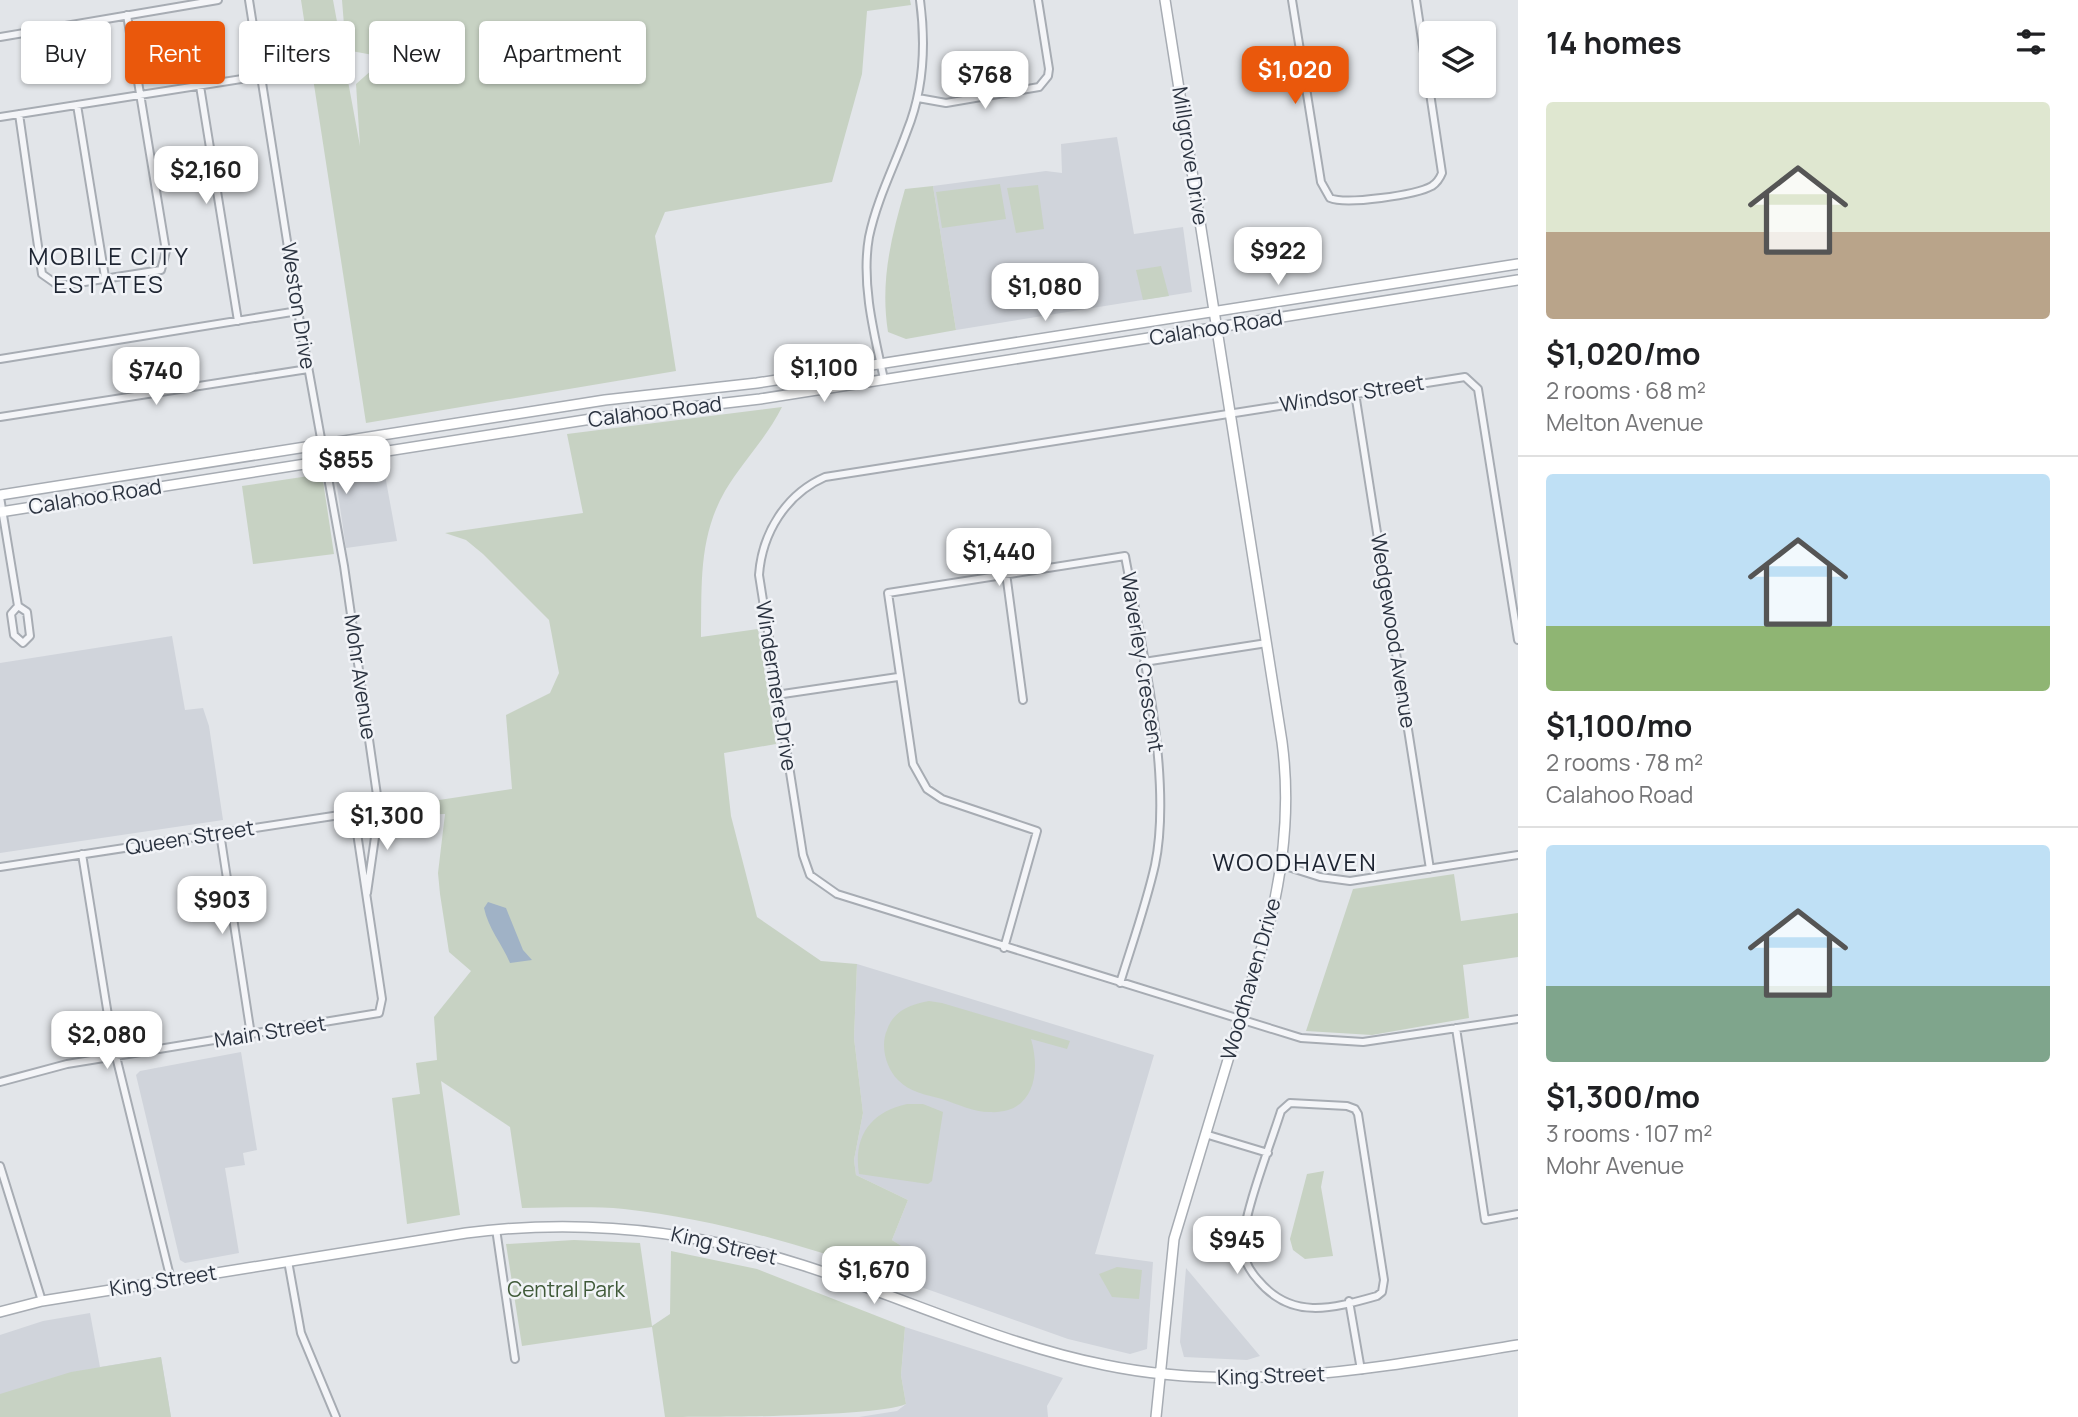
<!DOCTYPE html>
<meta charset="utf-8">
<style>
:root{--surface:#fff;--page:#f2f2f2;--text:#202124;--muted:#757577;--line:#e0e0e0;--accent:#ea580c}
body{margin:0;font-family:Manrope,sans-serif;background:var(--page);color:var(--text);height:100vh;display:flex;flex-direction:column;font-size:26px;white-space:nowrap}
*{box-sizing:border-box;margin:0}
p{font-size:23px;color:var(--muted)}
.icon{flex:none;width:38px;height:38px;fill:none;stroke:currentColor;stroke-width:2;stroke-linecap:round;stroke-linejoin:round}
.map{position:relative;flex:1;overflow:hidden}
.panel{display:flex;flex-direction:column;background:var(--surface);width:560px}
.panel>*{flex:none}
.guide{position:absolute;left:21px;top:21px;width:665px;height:63px;display:flex;gap:14px}
.buttons{position:absolute;left:1419px;top:21px;display:grid;gap:14px}
.buttons a{display:grid;place-items:center;width:77px;height:77px;border-radius:7px;background:var(--surface);box-shadow:0 2px 5px #0004;font-size:35px}
.price{position:absolute;translate:-50% -60px;padding:0 16px;border-radius:14px;background:#fff;color:#222;font-size:23px;line-height:46px;filter:drop-shadow(0 2px 4px #0008)}
.price::after{content:'';position:absolute;left:50%;top:42px;width:21px;height:16px;margin-left:-10px;background:inherit;clip-path:polygon(0 0,100% 0,50% 100%)}
.price.active{background:var(--accent);color:#fff}
ul{padding:0;list-style:none}
li{display:grid;align-content:center;gap:14px;height:371px;padding:0 28px}
li+li{border-top:2px solid var(--line)}
li span{display:grid;place-items:center;height:217px;border-radius:7px;color:#555}
li>.icon{margin-inline-start:auto}
span .icon{width:126px;height:126px;fill:#fffc;stroke-width:1}
li b{font-size:30px}
h2{display:flex;justify-content:space-between;align-items:center;height:84px;padding:0 28px;font-size:30px}
.pill{padding:0 24px;border-radius:7px;background:var(--surface);box-shadow:0 2px 5px #0004;font-size:24px;line-height:63px}
.pill.active{background:var(--accent);color:#fff}
main{display:flex;flex:1;min-height:0}
.map>svg:first-child{display:block}
.built{fill:#d0d4db}
.green{fill:#c7d2c3}
.water{fill:#a0b2c6}
.lines{fill:none;stroke-linecap:round;stroke-linejoin:round}
.street-casing{stroke:#a7acb3;stroke-width:10}
.secondary-casing{stroke:#a7acb3;stroke-width:12}
.street{stroke:#f4f5f8;stroke-width:6}
.secondary{stroke:#fff;stroke-width:9}
.labels{text-anchor:middle;stroke-width:5;stroke-linejoin:round;paint-order:stroke}
.street-label{font-size:21px;fill:#2b3340;stroke:#f1f3f7}
.park-label{font-size:21px;fill:#405a39;stroke:#f1f3f7}
.quarter-label{font-size:24px;letter-spacing:2px;fill:#1d2431;stroke:#f1f3f7}
</style>
<main>
<div class="map">
<svg width="1518" height="1417" viewBox="0 0 1518 1417">
<rect width="100%" height="100%" fill="#e2e5e9"/>
<path class="built" d="M1117,137L1134,234L1183,227L1192,292L956,330L933,186L1046,171L1062,173L1061,144Z
M383,464L397,541L346,548L335,473Z
M172,636L185,710L203,708L209,726L223,820L0,853V663Z
M857,964L1154,1055L1095,1254L1153,1262L1147,1349L1130,1354L1068,1339L904,1281L914,1254L892,1240L908,1200L856,1175L854,1160L863,1113L854,1038Z
M241,1052L257,1150L243,1153L245,1165L225,1168L239,1253L185,1263L180,1260L136,1075L140,1071Z
M1186,1268L1260,1356L1247,1360L1184,1357L1180,1342Z
M90,1313L100,1367L161,1357L171,1417H0V1335L43,1321Z
M905,1327L1063,1378L1047,1406L1048,1417H859L897,1411L906,1404L901,1375Z"/>
<path class="green" d="M301,0H333L360,146L356,84L373,69V55L346,50L342,0H910L911,5L867,11L862,74L832,182L665,212L655,236L676,371L366,423Z
M1000,184L1006,219L942,228L936,192Z
M1038,185L1044,229L1016,233L1007,188Z
M933,186L956,330L906,339L888,332C880,281 891,238 905,189Z
M1161,266L1169,296L1143,300L1136,270Z
M782,407C766,439 742,462 725,491C698,538 702,586 701,637L758,629L776,744L724,753L731,816L757,917L821,961L857,964L854,1038L863,1113L854,1160L856,1175L908,1200L892,1240L914,1254L904,1281C813,1248 721,1220 624,1209C591,1206 555,1208 522,1208L510,1127L441,1081L460,1215L407,1224L392,1098L420,1094L416,1063L437,1060L434,1017L471,971L449,952L440,894L438,873L445,814L389,815L393,807L512,789L506,715L550,693L559,673L549,620L483,554L466,540L445,533L583,513L567,434Z
M322,474L334,554L253,564L242,486Z
M1454,874L1461,921L1518,913V957L1463,965L1469,1018L1372,1035L1306,1031L1353,889Z
M929,1001L942,1003L1070,1041L1067,1049L1031,1039C1041,1073 1034,1115 989,1112C974,1112 957,1104 942,1099C927,1095 909,1092 898,1080C886,1068 880,1046 887,1030C893,1011 911,1004 929,1001Z
M907,1104H923L943,1112L932,1181L928,1184L859,1174C853,1137 870,1112 907,1104Z
M1324,1171L1321,1187L1333,1256L1305,1259L1293,1250L1290,1239L1307,1174Z
M574,1240L640,1243L652,1326L670,1314L671,1251L757,1269L905,1327L901,1375L906,1404C876,1417 711,1417 665,1417L652,1327L522,1346L506,1244Z
M1117,1267L1142,1270L1139,1299L1112,1297L1099,1274Z
M161,1357L171,1417H0V1394L71,1372Z"/>
<path class="water" d="M488,902L506,908L523,950L532,960L510,963C502,944 488,928 484,908Z"/>
<g class="lines">
<g class="street-casing">
<path id="street" d="M249,0L298,311L344,566L379,809L367,893
M1292,0L1321,182L1330,198C1346,205 1416,195 1432,186C1438,182 1440,178 1442,173L1416,0
M0,37L218,0
M200,86L238,321
M918,98L946,103L1039,87L1048,76L1049,69L1038,0
M77,105L105,277
M19,114L42,274L59,286L161,270L166,251L127,15
M0,117L261,76
M0,359L298,311
M884,379C874,334 861,283 869,237C877,199 894,167 907,131C924,89 926,45 920,0
M1355,393L1430,869
M0,417L308,369
M0,497L18,606L27,612L30,636L23,643L14,635L11,614L18,606
M1006,573L1023,700
M1518,640L1478,389L1465,377L825,477C786,494 762,533 759,575L803,855L810,875L837,894L1301,1038L1363,1042L1518,1019
M1144,662L1267,643
M776,695L898,677
M220,833L251,1035
M82,854L112,1040L171,1280
M1282,865L1320,877L1350,881L1518,855
M0,867L379,809
M1004,948L1037,831L942,799L927,789L913,764L888,593L1125,556C1141,643 1173,779 1155,865C1146,905 1132,944 1120,983
M1456,1028L1485,1220L1518,1214
M0,1082L67,1064L379,1013L382,999L354,813
M1290,1103L1347,1106L1355,1109L1358,1114L1384,1280L1382,1292L1377,1296C1331,1309 1291,1320 1258,1280C1249,1270 1243,1260 1243,1246C1242,1217 1271,1143 1281,1111Z
M1205,1134L1268,1153
M0,1166L42,1301
M496,1229L515,1359
M288,1261L301,1333L336,1417
M1349,1301L1361,1370"/>
</g>
<g class="secondary-casing">
<path id="secondary" d="M0,495L605,400L757,383L1518,264
M0,512L604,417L760,399L1518,280
M0,1312L42,1301L466,1233C580,1218 692,1230 802,1265C903,1297 1000,1344 1105,1365C1244,1394 1380,1367 1518,1345
M1156,1417L1174,1239L1271,917C1285,858 1290,802 1282,742L1165,0"/>
</g>
<use href="#street" class="street"/>
<use href="#secondary" class="secondary"/>
</g>
<g class="labels">
<g class="street-label">
<text transform="translate(1190 156) rotate(81)" y="7">Millgrove Drive</text>
<text transform="translate(298 306) rotate(81)" y="7">Weston Drive</text>
<text transform="translate(1216 328) rotate(-9)" y="7">Calahoo Road</text>
<text transform="translate(1352 394) rotate(-9)" y="7">Windsor Street</text>
<text transform="translate(655 412) rotate(-7)" y="7">Calahoo Road</text>
<text transform="translate(95 497) rotate(-9)" y="7">Calahoo Road</text>
<text transform="translate(1393 631) rotate(81)" y="7">Wedgewood Avenue</text>
<text transform="translate(1142 662) rotate(81)" y="7">Waverley Crescent</text>
<text transform="translate(360 677) rotate(82)" y="7">Mohr Avenue</text>
<text transform="translate(776 686) rotate(81)" y="7">Windermere Drive</text>
<text transform="translate(190 838) rotate(-9)" y="7">Queen Street</text>
<text transform="translate(1251 979) rotate(-74)" y="7">Woodhaven Drive</text>
<text transform="translate(270 1032) rotate(-9)" y="7">Main Street</text>
<text transform="translate(724 1246) rotate(13)" y="7">King Street</text>
<text transform="translate(163 1281) rotate(-9)" y="7">King Street</text>
<text transform="translate(1271 1376) rotate(-2)" y="7">King Street</text>
</g>
<g class="park-label">
<text x="566" y="1297">Central Park</text>
</g>
<g class="quarter-label">
<text x="109" y="265">MOBILE CITY<tspan x="109" dy="28">ESTATES</tspan></text>
<text x="1295" y="871">WOODHAVEN</text>
</g>
</g>
</svg>
<div class="buttons">
<a><svg class="icon" aria-label="layers" viewBox="0 0 24 24"><path d="M12 4l9 5-9 5-9-5zM3 14l9 5 9-5"/></svg></a>
</div>
<b class="price active" style="left:1295px;top:106px">$1,020</b>
<b class="price" style="left:985px;top:111px">$768</b>
<b class="price" style="left:206px;top:206px">$2,160</b>
<b class="price" style="left:1278px;top:287px">$922</b>
<b class="price" style="left:1045px;top:323px">$1,080</b>
<b class="price" style="left:824px;top:404px">$1,100</b>
<b class="price" style="left:156px;top:407px">$740</b>
<b class="price" style="left:346px;top:496px">$855</b>
<b class="price" style="left:999px;top:588px">$1,440</b>
<b class="price" style="left:387px;top:852px">$1,300</b>
<b class="price" style="left:222px;top:936px">$903</b>
<b class="price" style="left:107px;top:1071px">$2,080</b>
<b class="price" style="left:1237px;top:1276px">$945</b>
<b class="price" style="left:874px;top:1306px">$1,670</b>
<div class="guide">
<a class="pill">Buy</a>
<a class="pill active">Rent</a>
<a class="pill">Filters</a>
<a class="pill">New</a>
<a class="pill">Apartment</a>
</div>
</div>
<section class="panel">
<h2>14 homes<svg class="icon" aria-label="filters" viewBox="0 0 24 24"><path d="M4 7h16M4 17h16"/><circle cx="9" cy="7" r="2"/><circle cx="15" cy="17" r="2"/></svg></h2>
<ul>
<li><span style="background:linear-gradient(#dfe7d0 60%,#b9a48a 0)"><svg class="icon" aria-label="home" viewBox="0 0 24 24"><path d="M3 11l9-7 9 7M6 9v11h12V9"/></svg></span><div><b>$1,020/mo</b><p>2 rooms · 68 m²</p><p>Melton Avenue</p></div></li>
<li><span style="background:linear-gradient(#bfe0f5 70%,#8fb573 0)"><svg class="icon" aria-label="home" viewBox="0 0 24 24"><path d="M3 11l9-7 9 7M6 9v11h12V9"/></svg></span><div><b>$1,100/mo</b><p>2 rooms · 78 m²</p><p>Calahoo Road</p></div></li>
<li><span style="background:linear-gradient(#bfe0f5 65%,#7fa58c 0)"><svg class="icon" aria-label="home" viewBox="0 0 24 24"><path d="M3 11l9-7 9 7M6 9v11h12V9"/></svg></span><div><b>$1,300/mo</b><p>3 rooms · 107 m²</p><p>Mohr Avenue</p></div></li>
</ul>
</section>
</main>
